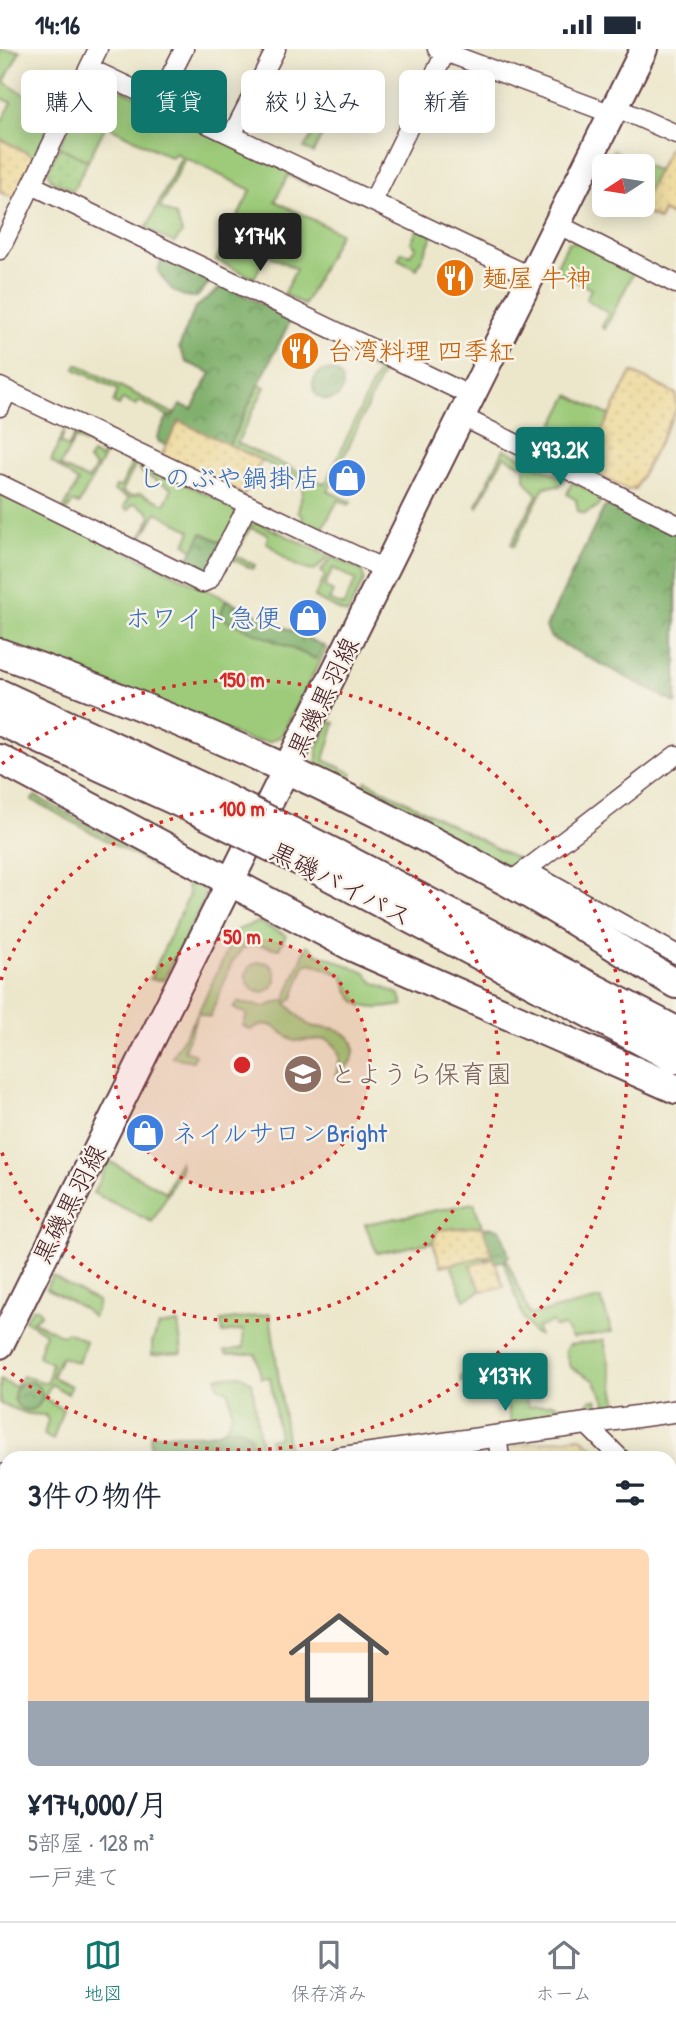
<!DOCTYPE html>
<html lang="ja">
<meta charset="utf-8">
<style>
:root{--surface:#fff;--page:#f6f6f7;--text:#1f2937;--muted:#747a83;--line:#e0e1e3;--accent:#0f766e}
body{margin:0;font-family:"Patrick Hand","Klee One",sans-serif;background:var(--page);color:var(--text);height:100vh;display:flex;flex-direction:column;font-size:26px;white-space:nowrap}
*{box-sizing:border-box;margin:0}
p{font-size:23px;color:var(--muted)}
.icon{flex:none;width:38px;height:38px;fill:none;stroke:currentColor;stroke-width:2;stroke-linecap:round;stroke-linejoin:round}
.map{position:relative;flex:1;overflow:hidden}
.drawer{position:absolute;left:0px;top:1402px;width:677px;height:471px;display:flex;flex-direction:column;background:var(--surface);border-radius:21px 21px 0 0;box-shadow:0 4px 18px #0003}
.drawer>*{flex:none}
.banner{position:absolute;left:21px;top:21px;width:635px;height:63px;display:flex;gap:14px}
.needle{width:46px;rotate:258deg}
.controls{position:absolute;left:592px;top:105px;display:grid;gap:14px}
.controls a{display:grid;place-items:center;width:63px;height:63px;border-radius:10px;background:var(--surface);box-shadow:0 4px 18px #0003;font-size:35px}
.price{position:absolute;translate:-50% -60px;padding:0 16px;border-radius:7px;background:var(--accent);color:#fff;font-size:23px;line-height:46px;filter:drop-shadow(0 2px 4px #0008)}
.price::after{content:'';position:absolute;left:50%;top:42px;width:21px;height:16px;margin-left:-10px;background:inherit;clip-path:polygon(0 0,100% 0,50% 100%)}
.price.active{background:#222;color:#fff}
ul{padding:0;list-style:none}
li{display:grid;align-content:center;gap:14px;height:371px;padding:0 28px}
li+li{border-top:2px solid var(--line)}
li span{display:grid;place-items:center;height:217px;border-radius:10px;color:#555}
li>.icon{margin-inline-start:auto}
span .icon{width:126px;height:126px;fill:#fffc;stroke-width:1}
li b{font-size:30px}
h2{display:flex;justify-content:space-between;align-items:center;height:84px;padding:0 28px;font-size:30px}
.tag{padding:0 24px;border-radius:10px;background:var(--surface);box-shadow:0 4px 18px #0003;font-size:24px;line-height:63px}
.tag.active{background:var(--accent);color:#fff}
.status{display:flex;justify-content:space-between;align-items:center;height:49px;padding:0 35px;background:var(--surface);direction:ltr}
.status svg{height:19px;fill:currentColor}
.tabs{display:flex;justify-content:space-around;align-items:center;height:98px;border-top:2px solid var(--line);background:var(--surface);font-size:19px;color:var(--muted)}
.tabs a{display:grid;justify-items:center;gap:4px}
.tabs .active{color:var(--accent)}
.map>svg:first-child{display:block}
.grass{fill:#9dcb7a;stroke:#747552;stroke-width:2;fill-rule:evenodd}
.forest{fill:url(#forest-crowns);stroke:#64674a;stroke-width:2}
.sand{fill:url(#sand-dots);stroke:#9c7c64;stroke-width:2}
.park{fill:url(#park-dots);stroke:#747552;stroke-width:2}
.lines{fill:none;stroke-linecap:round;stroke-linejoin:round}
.minor-casing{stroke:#623d43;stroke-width:21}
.tertiary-casing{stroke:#623d43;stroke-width:24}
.primary-casing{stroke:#623d43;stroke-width:30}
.trunk-casing{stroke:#623d43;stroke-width:32}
.minor{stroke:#fff;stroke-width:18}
.tertiary{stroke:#fff;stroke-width:21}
.primary{stroke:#fff;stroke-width:26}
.trunk{stroke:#fff;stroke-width:28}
.trunk-bridge-casing{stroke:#623d43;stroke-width:32;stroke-linecap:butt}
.trunk-bridge{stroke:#fff;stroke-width:28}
.ring{fill:none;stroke:#d62828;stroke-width:3.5;stroke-dasharray:3.5 7}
.labels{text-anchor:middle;stroke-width:5;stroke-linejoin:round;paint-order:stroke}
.food-label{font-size:26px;fill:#c56008;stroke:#f7f3e8;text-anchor:start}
.shop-label{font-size:26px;fill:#366cbe;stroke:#f7f3e8;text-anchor:end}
.street-label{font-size:26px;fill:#4a1f2b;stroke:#f7f3e8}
.education-label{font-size:26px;fill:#785e54;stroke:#f7f3e8;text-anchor:start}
.centre{fill:#d62828;stroke:#f7f3e8;stroke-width:3.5}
.ring-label{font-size:21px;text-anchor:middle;font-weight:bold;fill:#d62828;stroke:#f7f3e8;stroke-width:5;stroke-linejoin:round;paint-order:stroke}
</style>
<div class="status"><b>14:16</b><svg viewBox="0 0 49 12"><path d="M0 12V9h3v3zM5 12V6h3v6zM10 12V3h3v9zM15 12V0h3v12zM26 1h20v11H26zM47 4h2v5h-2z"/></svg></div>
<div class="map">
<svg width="676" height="1872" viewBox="0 0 676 1872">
<defs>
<pattern id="forest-crowns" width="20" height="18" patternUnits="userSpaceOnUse" patternTransform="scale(1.75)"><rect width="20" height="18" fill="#7eaf6a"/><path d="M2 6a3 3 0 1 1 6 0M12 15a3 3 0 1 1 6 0" fill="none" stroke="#698e57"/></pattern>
<pattern id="sand-dots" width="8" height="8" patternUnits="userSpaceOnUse" patternTransform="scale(1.75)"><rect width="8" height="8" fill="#eeda9e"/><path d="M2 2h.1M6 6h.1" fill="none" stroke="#cebb88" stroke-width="1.8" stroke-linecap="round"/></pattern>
<pattern id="park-dots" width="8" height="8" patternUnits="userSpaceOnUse" patternTransform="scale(1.75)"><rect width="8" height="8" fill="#9dcb7a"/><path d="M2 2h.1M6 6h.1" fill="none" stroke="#89ae6a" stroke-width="1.8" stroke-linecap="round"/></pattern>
</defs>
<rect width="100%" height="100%" fill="#f7f3e8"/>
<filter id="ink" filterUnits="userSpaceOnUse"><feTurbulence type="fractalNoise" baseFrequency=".0143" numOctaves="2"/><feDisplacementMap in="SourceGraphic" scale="14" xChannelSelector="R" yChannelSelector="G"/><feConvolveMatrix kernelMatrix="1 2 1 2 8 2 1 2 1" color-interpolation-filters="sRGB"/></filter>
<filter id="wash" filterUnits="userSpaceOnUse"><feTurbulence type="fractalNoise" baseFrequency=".00686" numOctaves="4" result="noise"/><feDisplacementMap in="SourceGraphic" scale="28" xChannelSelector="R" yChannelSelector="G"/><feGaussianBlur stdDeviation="1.57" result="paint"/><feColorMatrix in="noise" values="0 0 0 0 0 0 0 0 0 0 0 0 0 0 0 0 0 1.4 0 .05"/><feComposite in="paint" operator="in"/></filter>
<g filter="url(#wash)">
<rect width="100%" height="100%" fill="#ece7cb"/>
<path class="grass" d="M0,0L20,2L4,33L27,47L45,20L76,35L39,110L0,90V75L12,54L0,48Z
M102,31L312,132L310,136L288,126L275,152L340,184L304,256L284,245L296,220L267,205L254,229L216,211L251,141L185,109L160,159L176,167L182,184L174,194L146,180L182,107L175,104L172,109L106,76L88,112L59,98L89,34Z
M345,31L349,32L313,104L304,99L318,77L292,65L294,60L308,66C319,60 324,46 337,48Z
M613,101L658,122L642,154V117H606Z
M418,179L433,186L417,220L398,210L402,203L410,206L416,198L411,193Z
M578,192L635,221L605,280L602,278L608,264L586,250L591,240L555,221L568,194Z
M372,307L387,315L328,442L351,453L349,456L338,451L321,483L302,474L303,467L298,463L305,432L229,396L259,336L265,338L237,394L325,435L378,323L367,317Z
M77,315L174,365L172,369L139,352L136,357L123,350L119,357L113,354L118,341L75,320Z
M569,346L610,367L583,419L542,398Z
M65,380L61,394L68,398L75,385L95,394L93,398L75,389L60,417L88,431L96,418L88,411L92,405L100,409L107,397L129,408L128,412L107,402L79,455L73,453L66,463L63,461L78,433L51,412Z
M504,400L565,430L559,437L544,438L514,497L511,495L537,446L525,431V418L504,407L478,458L476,457Z
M133,411L137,413L122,443L132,447L141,444L165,455L172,439L142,424L139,418L141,414L234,458L236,467L223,494L202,484L193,501L185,495L191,482L157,463L138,495L151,467L147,461L134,454L128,461L124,458L129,449L114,442L116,437L121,438Z
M572,433L601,447L599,457L584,465L578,462L576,451L567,445Z
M0,441L327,599L281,687L269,693L249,691L0,591Z
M259,474L329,507L314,522C291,518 284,508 267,494L268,485L250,479L235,507L255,516L253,520L229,509L246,477Z
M332,508L362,521L364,531L347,565L314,549L325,527L321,522ZM333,519L356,531L343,557L329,551L333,543L324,538Z
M330,673L335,674L324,711L352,724L346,735L317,717V700Z
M366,732L522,812L509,818L360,741Z
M35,747L110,788L156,806L202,832L205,849L164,931L150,930L189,846L187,835L32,751Z
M258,873L286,886L279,900L254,895L242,900L232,913L210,968L198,964L184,1001L195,1006L193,1012L172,1008L198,964L237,881Z
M307,896L317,904L366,924L373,933L400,946L403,956C373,961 351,964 344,927L311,914L305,916L293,949L286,955C295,961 301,973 311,977C319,980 329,977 338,981C363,992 356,1014 336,1026C342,1010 341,999 327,990L294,992C279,983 270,967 251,981L243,977L247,965L233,959L238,953L264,958L285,951Z
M246 928a15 15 0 1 1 30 0a15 15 0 1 1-30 0Z
M109,1112L166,1143L180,1112L181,1121L152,1173L93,1144Z
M474,1154L482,1177L438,1181L433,1193L377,1204L365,1175Z
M492,1206L474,1228L481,1242L464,1251L451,1215Z
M507,1211L530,1266L601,1250L612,1283L572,1289L564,1277L554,1278L552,1273L537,1279L539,1286L533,1284L523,1268L504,1212Z
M52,1227L98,1253L93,1268L83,1259L46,1239Z
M33,1259H38L41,1265L32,1272L61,1286L68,1283L86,1292L78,1314L61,1308L52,1328L71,1337L68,1345L51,1335L44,1350L63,1360L53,1391L44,1386L48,1371L45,1366L28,1365L0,1355V1331L15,1338L22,1327L47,1334L52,1315L38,1307L45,1284L24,1271Z
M270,1265L289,1406L275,1408L269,1390L279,1388L270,1328L261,1329L256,1305H226L225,1302L244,1299L243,1281L223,1284L221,1272Z
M178,1274L182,1304L152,1306V1293L159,1277Z
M604,1291L618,1356L617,1360L610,1361L594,1331L570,1318L565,1301L569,1296Z
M474,1321H509L515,1327L529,1358L553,1354L571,1363L585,1359L591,1350L597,1351L599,1364L511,1376L506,1352L497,1335L481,1332L461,1333V1327Z
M240,1326L252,1333L261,1398L254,1400C249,1383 243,1379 226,1379L232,1364L229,1343L218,1337L217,1328Z"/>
<path class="forest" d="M163,205L212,230L197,248C176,249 169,239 158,222Z
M224,236L291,270L229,396L261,411L254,426L256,430L252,441L179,372L167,396L159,393L157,388L168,367L172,368L181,356L192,360L211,324L186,313L179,298L195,259Z
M313 336a15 15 0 1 1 30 0a15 15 0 1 1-30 0Z
M614,453L676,482V654L551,589L546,578L604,459Z
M202,484L223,494L208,522L200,524L185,516Z
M226,551H227L324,597L316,610L227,572L221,564Z
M492,1178L501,1181L509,1207L504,1212L491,1214L479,1205L480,1186L485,1179Z
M14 1347a14 14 0 1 1 28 0a14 14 0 1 1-28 0Z
M226,1379H240L250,1386L254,1409H150V1386C175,1383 206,1391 226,1379Z"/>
<path class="sand" d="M0,90L39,110L19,152L0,143Z
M672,93L676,94V169L663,162L659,171L639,160Z
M632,323L676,345V361L635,440L627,441L583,419Z
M179,372L261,411L244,446L161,407Z
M482,1177L492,1206L441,1217L433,1193L438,1181Z
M494,1210L504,1238L481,1242L470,1216Z
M580,1388L607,1409H507L514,1397Z"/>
<path class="park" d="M59,98L88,112L73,142L51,131L48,121Z"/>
</g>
<g filter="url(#ink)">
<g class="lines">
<g class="minor-casing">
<path id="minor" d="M437,0L612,65
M89,19L530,227
M158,51L184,0
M615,58L676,85
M232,86L276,0
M32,136L471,347
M373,152L447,0
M557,175L676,235
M0,201L98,0
M0,338L386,521
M0,358L8,342
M461,367L676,475
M0,435L202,534L209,531L248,456
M526,821L676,905
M510,833L676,706
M585,1374L620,1409
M497,1386L500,1409
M670,1455L676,1459
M0,1523H7
M670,1542L676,1545
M670,1839L676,1830
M647,1872L652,1866"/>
</g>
<g class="tertiary-casing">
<path id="tertiary" d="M339,1409L676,1362
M0,1426L7,1427"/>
</g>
<g class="primary-casing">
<path id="primary" d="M0,1296L644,0"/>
</g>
<g class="trunk-casing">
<path id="trunk" d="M0,604C176,666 345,742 508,833C565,864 620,902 676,935
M0,645L206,740
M0,672L196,761
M0,710L353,898L676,1040
M336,805L676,982
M324,824L676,1010"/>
</g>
<use href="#minor" class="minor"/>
<use href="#tertiary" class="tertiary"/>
<use href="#primary" class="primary"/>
<use href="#trunk" class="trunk"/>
<g class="trunk-bridge-casing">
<path id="trunk-bridge" d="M206,740L336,805
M196,761L324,824"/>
</g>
<use href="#trunk-bridge" class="trunk-bridge"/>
</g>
</g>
<circle cx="242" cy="1016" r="128" fill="#d62828" fill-opacity=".12"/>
<g class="ring">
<circle cx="242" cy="1016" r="128"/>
<path d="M1 931A256 256 0 1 1 1 1101"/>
<path d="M2 715A385 385 0 1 1 2 1317"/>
</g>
<defs>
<g id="restaurant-disc" transform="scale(2.0125)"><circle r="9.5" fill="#e8710a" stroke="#f7f3e8"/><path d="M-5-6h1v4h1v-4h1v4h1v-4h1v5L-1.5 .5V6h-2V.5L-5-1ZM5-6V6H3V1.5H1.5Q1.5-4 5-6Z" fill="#fff"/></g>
<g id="shop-disc" transform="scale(2.0125)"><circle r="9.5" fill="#3f7fe0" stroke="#f7f3e8"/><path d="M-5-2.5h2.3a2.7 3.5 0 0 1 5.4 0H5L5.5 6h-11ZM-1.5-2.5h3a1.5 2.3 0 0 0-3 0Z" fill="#fff"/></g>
<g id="school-disc" transform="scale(2.0125)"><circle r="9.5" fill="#8d6e63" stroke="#f7f3e8"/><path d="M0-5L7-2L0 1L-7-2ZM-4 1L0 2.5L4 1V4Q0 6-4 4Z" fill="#fff"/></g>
</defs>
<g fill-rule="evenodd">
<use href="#restaurant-disc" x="455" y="229"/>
<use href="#restaurant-disc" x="300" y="302"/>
<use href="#shop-disc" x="347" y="429"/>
<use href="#shop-disc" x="308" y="569"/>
<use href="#school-disc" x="303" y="1025"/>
<use href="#shop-disc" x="145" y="1084"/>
</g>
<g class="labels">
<g class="food-label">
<text x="482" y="238">麺屋 牛神</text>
<text x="327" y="311">台湾料理 四季紅</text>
</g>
<g class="shop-label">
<text x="320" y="438">しのぶや鍋掛店</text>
<text x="281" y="578">ホワイト急便</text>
<text x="172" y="1093" text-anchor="start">ネイルサロンBright</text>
</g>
<g class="street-label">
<text transform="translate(323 648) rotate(-64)" y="9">黒磯黒羽線</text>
<text transform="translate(341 835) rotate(27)" y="9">黒磯バイパス</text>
<text transform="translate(69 1155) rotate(-63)" y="9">黒磯黒羽線</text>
</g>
<g class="education-label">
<text x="330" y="1034">とようら保育園</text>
</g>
</g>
<circle cx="242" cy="1016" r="10" class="centre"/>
<g class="ring-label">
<text x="242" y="638">150 m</text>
<text x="242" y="767">100 m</text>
<text x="242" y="895">50 m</text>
</g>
</svg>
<div class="controls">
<a><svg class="needle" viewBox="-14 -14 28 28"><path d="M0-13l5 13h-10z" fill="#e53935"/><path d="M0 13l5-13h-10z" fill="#747a83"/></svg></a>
</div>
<b class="price active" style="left:260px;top:224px">¥174K</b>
<b class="price" style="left:560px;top:438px">¥93.2K</b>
<b class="price" style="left:505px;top:1364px">¥137K</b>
<div class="banner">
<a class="tag">購入</a>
<a class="tag active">賃貸</a>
<a class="tag">絞り込み</a>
<a class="tag">新着</a>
</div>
<section class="drawer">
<h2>3件の物件<svg class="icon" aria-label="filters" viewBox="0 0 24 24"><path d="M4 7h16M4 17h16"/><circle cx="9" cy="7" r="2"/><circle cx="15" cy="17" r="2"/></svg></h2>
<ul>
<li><span style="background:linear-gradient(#ffd9b3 70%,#9aa5b1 0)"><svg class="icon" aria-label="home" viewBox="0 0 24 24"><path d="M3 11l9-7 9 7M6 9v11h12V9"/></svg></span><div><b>¥174,000/月</b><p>5部屋 · 128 m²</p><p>一戸建て</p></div></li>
</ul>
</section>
</div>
<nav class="tabs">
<a class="active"><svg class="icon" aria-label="map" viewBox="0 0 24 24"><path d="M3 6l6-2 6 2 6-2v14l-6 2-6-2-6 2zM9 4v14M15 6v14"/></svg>地図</a>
<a><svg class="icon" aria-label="saved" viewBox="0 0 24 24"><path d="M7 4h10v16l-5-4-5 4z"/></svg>保存済み</a>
<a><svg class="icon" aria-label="home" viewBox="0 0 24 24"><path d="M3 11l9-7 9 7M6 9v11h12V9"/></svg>ホーム</a>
</nav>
